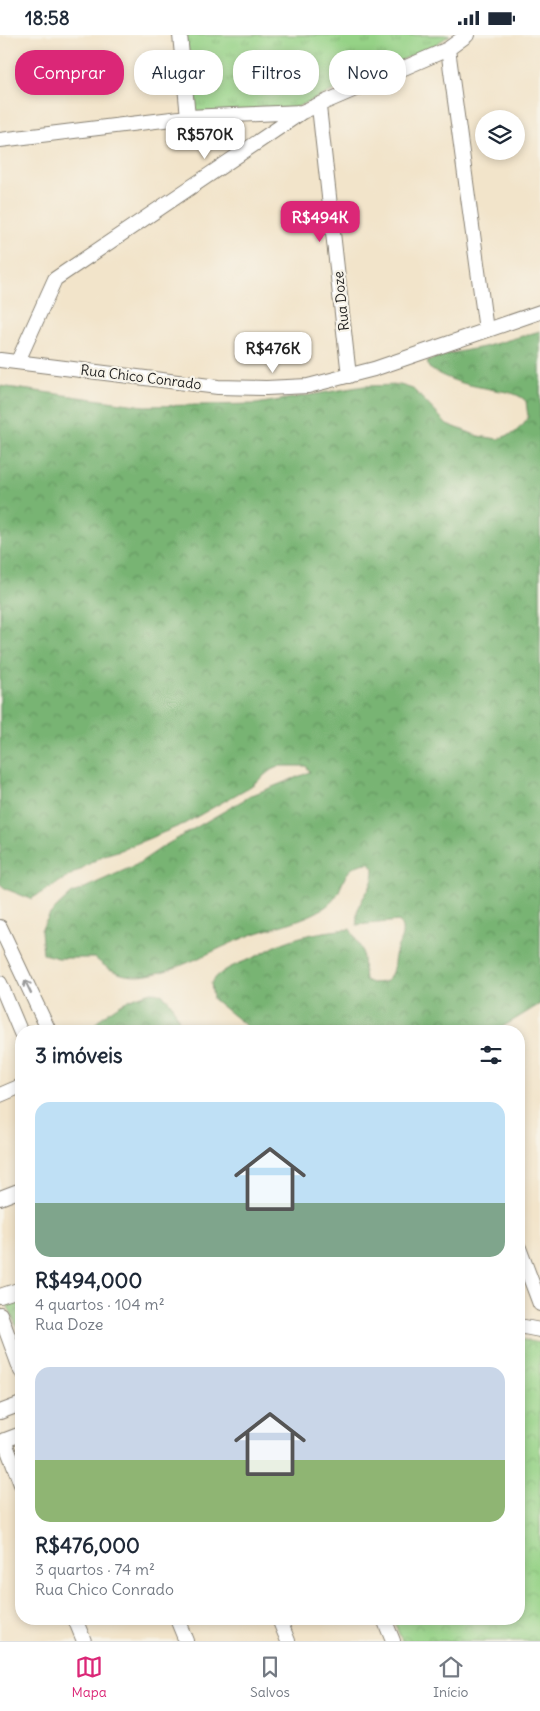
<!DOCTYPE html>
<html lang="pt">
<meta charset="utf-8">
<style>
:root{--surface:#fff;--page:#f2f2f3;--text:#1f2937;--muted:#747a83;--line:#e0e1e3;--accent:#db2777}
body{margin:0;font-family:Delius,sans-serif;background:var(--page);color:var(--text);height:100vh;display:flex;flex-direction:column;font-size:19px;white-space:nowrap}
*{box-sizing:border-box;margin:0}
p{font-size:16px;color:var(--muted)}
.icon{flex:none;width:28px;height:28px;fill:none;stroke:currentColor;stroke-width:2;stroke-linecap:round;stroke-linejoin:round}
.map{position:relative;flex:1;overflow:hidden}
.drawer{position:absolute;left:15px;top:990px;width:510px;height:600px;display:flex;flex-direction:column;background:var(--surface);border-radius:20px;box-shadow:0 2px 8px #0003}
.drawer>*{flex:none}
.banner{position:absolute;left:15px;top:15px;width:510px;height:45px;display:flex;gap:10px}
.fabs{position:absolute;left:475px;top:75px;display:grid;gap:10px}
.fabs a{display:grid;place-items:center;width:50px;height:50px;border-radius:50%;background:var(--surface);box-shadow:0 2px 8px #0003;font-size:25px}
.price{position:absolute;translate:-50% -42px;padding:0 11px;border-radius:10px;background:#fff;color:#222;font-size:16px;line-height:32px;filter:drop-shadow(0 1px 2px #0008)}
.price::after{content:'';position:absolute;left:50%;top:30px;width:15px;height:11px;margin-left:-8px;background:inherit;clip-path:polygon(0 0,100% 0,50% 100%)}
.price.current{background:var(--accent);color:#fff}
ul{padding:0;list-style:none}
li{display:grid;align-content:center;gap:10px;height:265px;padding:0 20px}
li span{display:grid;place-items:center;height:155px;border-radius:15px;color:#555}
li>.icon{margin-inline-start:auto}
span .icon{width:90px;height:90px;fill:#fffc;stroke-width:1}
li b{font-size:21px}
h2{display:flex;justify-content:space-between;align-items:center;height:60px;padding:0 20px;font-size:21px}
.pill{padding:0 18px;border-radius:20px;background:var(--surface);box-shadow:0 2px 8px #0003;font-size:18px;line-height:45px}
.pill.current{background:var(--accent);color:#fff}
.status{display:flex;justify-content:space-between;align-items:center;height:35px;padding:0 25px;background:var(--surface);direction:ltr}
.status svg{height:14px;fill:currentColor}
.tabs{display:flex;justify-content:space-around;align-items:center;height:70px;border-top:1px solid var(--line);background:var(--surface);font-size:14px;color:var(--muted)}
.tabs a{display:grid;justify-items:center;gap:2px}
.tabs .current{color:var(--accent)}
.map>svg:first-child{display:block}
.grass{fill:url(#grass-tufts);stroke:#587751}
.forest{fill:url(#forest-crowns);stroke:#4a6848}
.park{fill:url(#park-crowns);stroke:#587751}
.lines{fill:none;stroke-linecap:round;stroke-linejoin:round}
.minor-casing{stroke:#878073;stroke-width:16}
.minor{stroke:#fff;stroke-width:14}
.oneway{stroke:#999}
.labels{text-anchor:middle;stroke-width:4.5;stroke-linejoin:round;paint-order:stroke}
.street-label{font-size:14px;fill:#1c1c1c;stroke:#f7f3e8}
</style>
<div class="status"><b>18:58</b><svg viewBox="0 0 49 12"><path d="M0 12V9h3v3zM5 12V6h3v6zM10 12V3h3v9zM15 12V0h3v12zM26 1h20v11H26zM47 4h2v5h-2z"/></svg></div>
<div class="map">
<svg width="540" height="1606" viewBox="0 0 540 1606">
<defs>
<pattern id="grass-tufts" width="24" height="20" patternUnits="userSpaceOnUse" patternTransform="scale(1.25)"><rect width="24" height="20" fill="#95d286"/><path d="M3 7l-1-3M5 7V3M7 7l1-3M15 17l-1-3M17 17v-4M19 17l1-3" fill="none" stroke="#80b473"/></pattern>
<pattern id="forest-crowns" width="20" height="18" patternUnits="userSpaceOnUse" patternTransform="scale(1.25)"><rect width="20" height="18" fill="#78b473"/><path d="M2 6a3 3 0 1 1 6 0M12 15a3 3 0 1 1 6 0" fill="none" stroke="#62925e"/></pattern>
<pattern id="park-crowns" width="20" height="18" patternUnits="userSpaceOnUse" patternTransform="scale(1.25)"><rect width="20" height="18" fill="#95d286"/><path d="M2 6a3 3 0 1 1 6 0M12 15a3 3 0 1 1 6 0" fill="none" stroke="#80b473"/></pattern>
</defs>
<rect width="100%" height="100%" fill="#f7f3e8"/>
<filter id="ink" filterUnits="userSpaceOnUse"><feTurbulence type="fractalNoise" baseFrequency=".02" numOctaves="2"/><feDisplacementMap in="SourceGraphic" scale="10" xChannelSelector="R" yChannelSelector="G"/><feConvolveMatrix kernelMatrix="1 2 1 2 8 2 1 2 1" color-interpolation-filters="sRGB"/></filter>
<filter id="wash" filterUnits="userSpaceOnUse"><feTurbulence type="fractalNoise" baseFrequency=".0096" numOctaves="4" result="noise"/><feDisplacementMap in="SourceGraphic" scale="20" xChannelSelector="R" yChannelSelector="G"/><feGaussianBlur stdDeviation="1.12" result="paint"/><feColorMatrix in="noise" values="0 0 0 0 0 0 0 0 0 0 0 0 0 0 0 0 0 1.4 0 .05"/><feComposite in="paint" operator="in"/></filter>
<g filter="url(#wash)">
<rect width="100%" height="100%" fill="#f2e4ca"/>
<path class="grass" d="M185,0H450L433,11L292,74L193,78Z"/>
<path class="forest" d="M540,296V969L496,996H248L245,990L213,964L211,948C223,932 240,929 257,921C266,917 275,910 285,907C306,899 327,896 350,894L362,915L365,945L372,948L386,947C395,937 393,928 396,916C400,905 406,898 399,886L357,890C354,862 375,858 374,833L369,828C338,830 347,855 329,869C312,884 273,892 251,900C215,913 179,937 140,941C122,942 108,935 95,923H58L43,919L41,895L50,879L71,859L136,830L164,811L252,760L310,737L306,731H280L271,735L251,751L184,789L121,815L104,820L31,864L6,854L0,849V351L144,371L256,369L364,351L400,350L413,354L447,389L478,401L498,404L514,398L524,389L528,382L526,366C514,355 500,357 485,353C466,350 445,344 429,333L427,326L447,319L484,312Z
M152,957C171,957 177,981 182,996H96V988C112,972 131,962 152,957Z"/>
<path class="park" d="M21,1258V1302L5,1264Z
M519,1304L540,1308V1606H402L393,1584H519Z"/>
</g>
<g filter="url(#ink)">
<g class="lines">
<g class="minor-casing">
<path id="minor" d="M180,0L188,82
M448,14L486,295
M319,72L349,341
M0,105L188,82L302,77
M0,325L218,352L266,353L308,351L374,334L540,277
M18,326L55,244L302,77L448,14L467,0
M0,892L49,996
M0,948L21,998
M0,1060L21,1051
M0,1163L21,1155
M519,1213L540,1269
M0,1261L21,1254
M0,1279L21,1336
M519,1291L540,1295
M0,1377L21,1369
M4,1405L21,1449
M0,1407L21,1399
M75,1584L84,1606
M177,1584L186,1606
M279,1584L288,1606
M384,1584L393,1606"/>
</g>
<use href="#minor" class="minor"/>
</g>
<defs><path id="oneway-shaft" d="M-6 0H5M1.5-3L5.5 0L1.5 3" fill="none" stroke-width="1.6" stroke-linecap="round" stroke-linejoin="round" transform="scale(1.25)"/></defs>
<use class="oneway" href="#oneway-shaft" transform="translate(28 952) rotate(-115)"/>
</g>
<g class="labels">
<g class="street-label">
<text transform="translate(341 266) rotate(-96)" y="5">Rua Doze</text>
<text transform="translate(141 342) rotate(7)" y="5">Rua Chico Conrado</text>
</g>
</g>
</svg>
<div class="fabs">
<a><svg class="icon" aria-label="layers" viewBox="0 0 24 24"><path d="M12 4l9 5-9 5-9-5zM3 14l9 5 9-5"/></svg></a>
</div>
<b class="price" style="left:205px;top:125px">R$570K</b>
<b class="price current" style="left:320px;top:208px">R$494K</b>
<b class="price" style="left:273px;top:339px">R$476K</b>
<div class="banner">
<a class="pill current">Comprar</a>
<a class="pill">Alugar</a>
<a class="pill">Filtros</a>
<a class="pill">Novo</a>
</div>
<section class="drawer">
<h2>3 imóveis<svg class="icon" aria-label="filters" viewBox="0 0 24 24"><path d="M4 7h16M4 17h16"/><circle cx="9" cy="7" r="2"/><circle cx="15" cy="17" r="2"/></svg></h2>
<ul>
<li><span style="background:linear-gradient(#bfe0f5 65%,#7fa58c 0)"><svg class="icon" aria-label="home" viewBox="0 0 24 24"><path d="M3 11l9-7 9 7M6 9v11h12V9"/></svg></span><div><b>R$494,000</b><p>4 quartos · 104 m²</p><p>Rua Doze</p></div></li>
<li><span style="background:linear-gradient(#c9d6e8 60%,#8fb573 0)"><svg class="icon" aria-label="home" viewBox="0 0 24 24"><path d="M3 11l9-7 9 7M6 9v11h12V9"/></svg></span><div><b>R$476,000</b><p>3 quartos · 74 m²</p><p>Rua Chico Conrado</p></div></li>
</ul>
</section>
</div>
<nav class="tabs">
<a class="current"><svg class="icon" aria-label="map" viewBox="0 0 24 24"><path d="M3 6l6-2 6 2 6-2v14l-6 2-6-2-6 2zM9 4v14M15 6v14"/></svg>Mapa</a>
<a><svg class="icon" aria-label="saved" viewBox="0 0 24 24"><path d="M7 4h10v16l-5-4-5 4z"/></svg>Salvos</a>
<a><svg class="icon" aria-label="home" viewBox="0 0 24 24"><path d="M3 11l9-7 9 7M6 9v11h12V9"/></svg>Início</a>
</nav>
